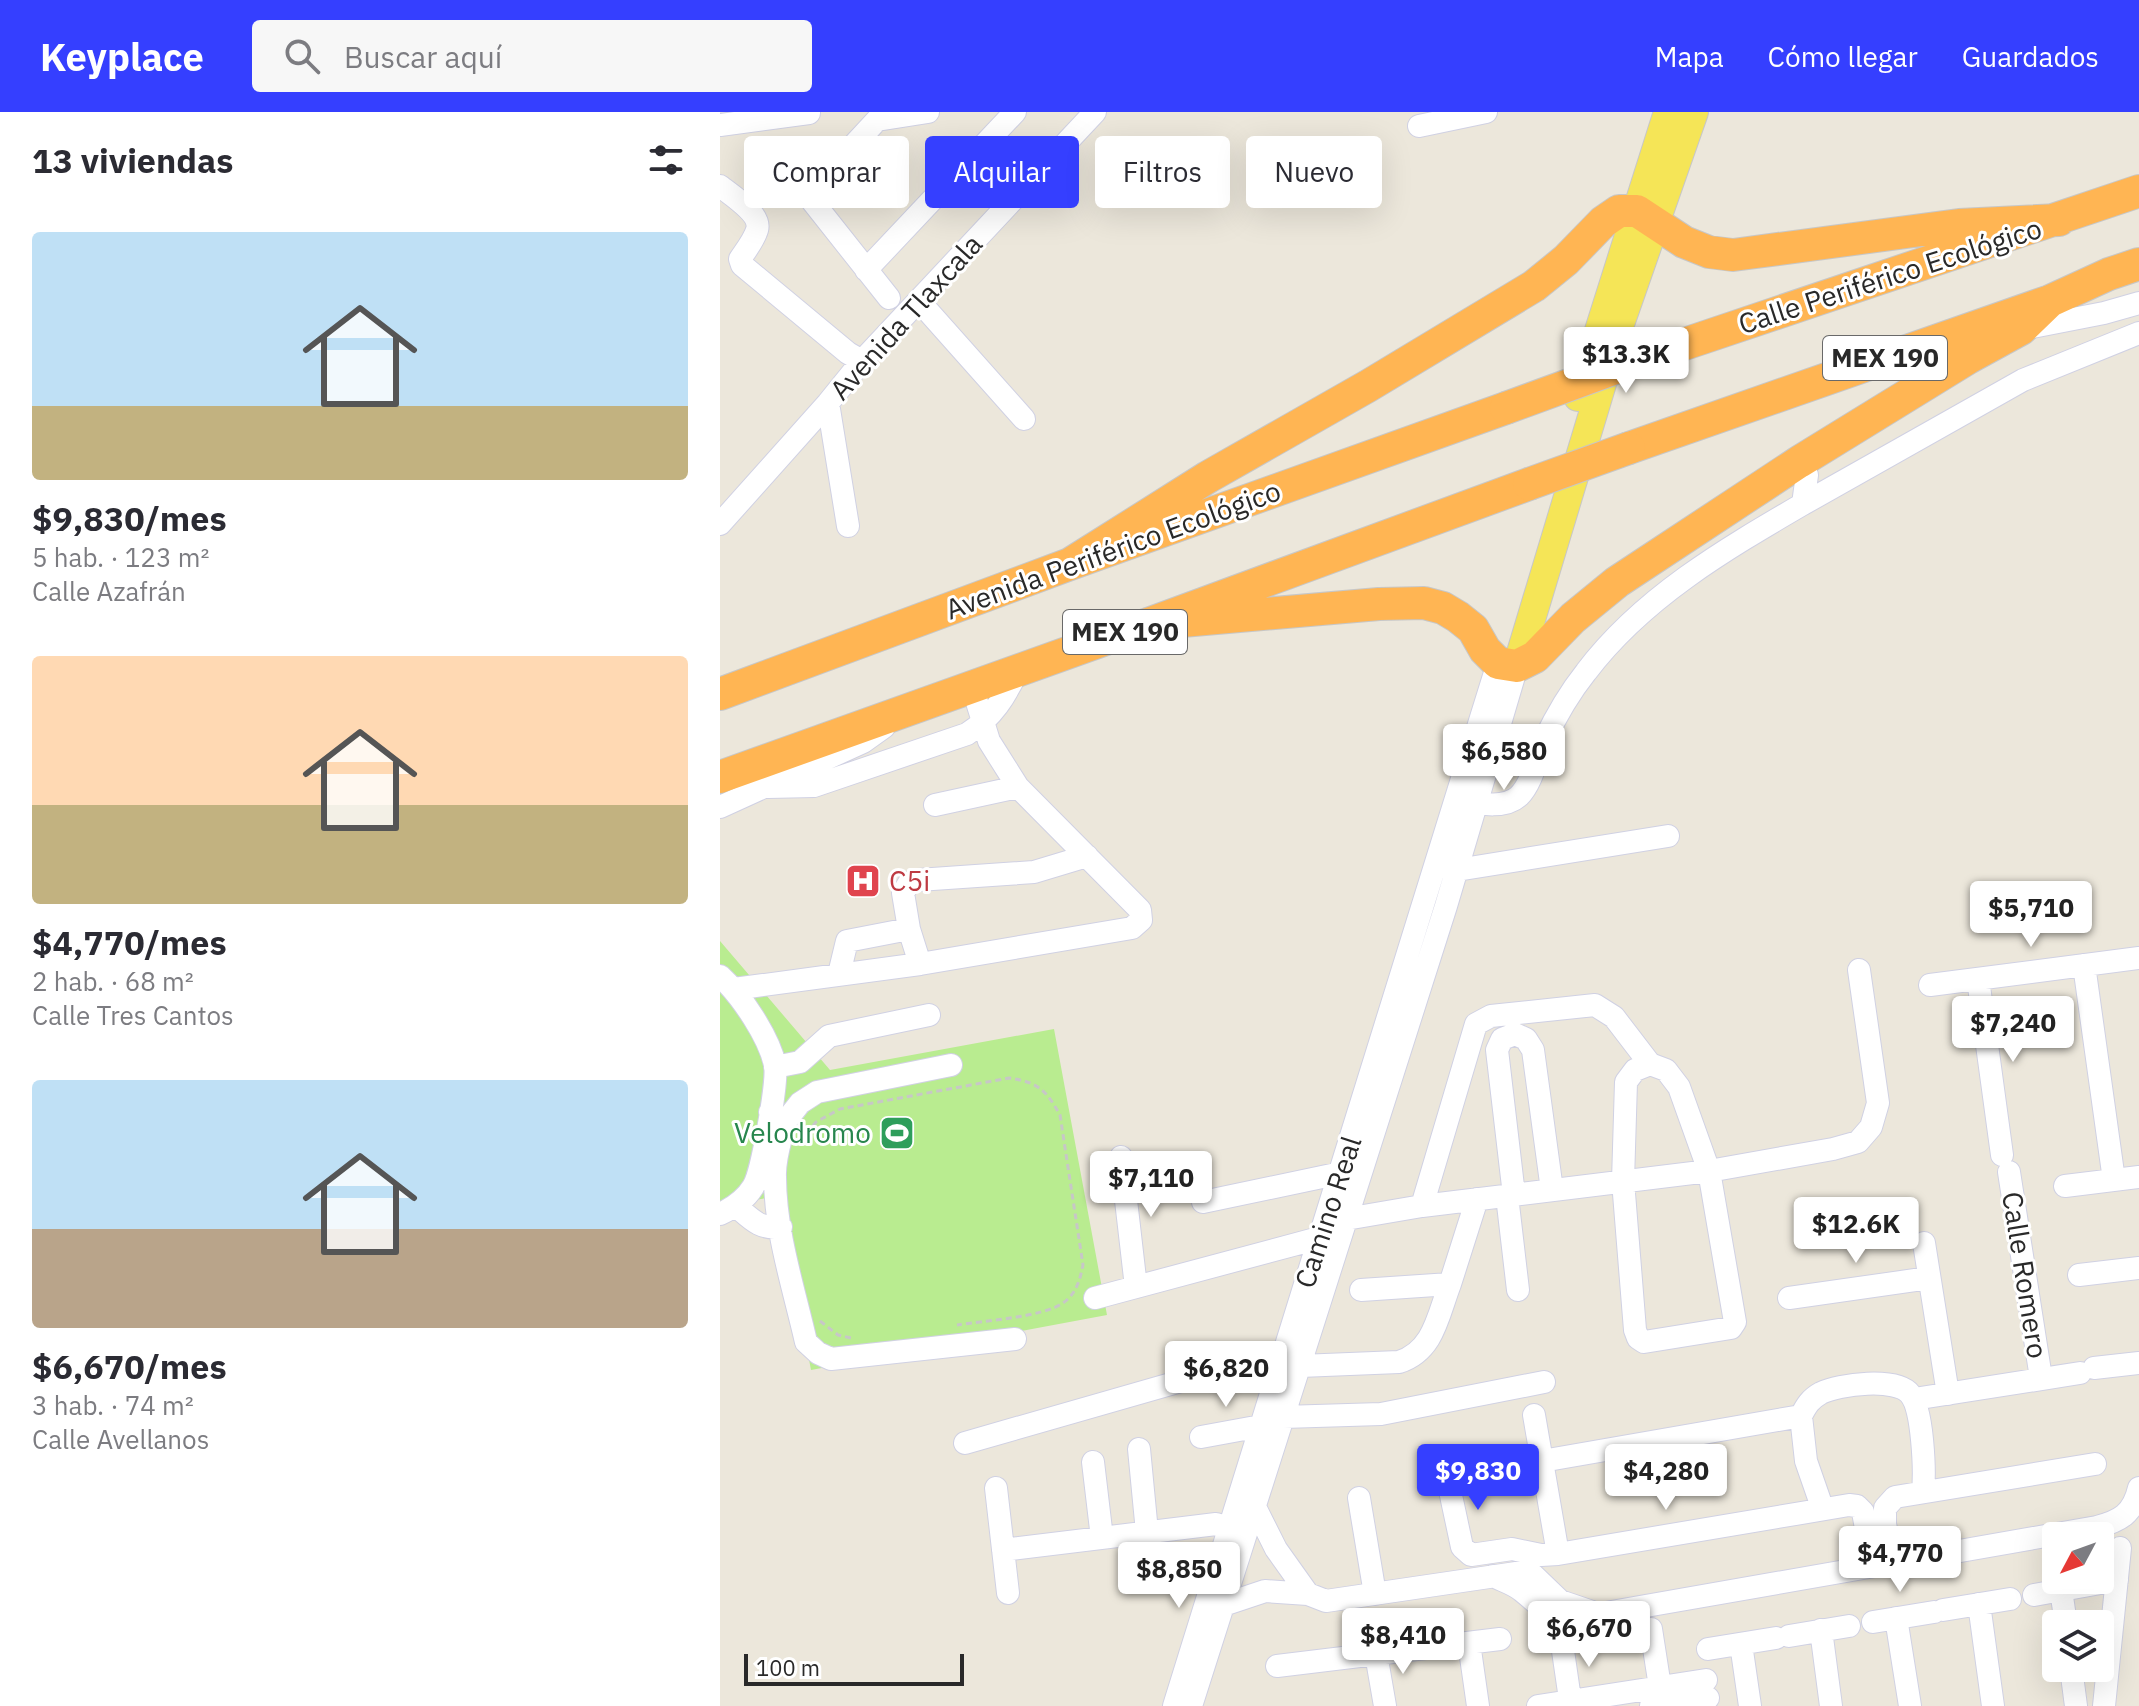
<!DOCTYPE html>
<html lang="es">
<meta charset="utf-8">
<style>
:root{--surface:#fff;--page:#f7f7f7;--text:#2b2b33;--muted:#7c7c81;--accent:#353fff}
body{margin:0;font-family:"IBM Plex Sans",sans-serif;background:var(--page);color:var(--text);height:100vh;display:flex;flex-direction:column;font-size:30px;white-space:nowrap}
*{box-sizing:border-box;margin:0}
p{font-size:26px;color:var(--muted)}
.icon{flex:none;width:44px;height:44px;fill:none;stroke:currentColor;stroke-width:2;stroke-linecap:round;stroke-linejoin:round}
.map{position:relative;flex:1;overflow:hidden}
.panel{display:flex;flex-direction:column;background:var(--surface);width:720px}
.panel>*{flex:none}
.banner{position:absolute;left:24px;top:24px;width:760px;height:72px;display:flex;gap:16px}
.needle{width:52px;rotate:229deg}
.fabs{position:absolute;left:1322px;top:1410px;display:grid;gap:16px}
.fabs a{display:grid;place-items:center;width:72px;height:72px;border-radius:8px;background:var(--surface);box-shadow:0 8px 32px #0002;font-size:40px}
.scale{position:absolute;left:24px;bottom:20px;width:220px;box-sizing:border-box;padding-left:8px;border:4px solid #292929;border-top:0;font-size:22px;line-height:28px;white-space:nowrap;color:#292929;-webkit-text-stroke:6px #fff;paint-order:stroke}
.price{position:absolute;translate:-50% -68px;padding:0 18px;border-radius:8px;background:#fff;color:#222;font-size:26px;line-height:52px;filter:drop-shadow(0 2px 4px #0008)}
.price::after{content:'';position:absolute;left:50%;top:48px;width:24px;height:18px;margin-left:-12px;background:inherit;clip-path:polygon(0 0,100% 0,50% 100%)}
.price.on{background:var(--accent);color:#fff}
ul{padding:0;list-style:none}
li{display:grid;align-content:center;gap:16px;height:424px;padding:0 32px}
li span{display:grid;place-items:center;height:248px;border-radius:8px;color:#555}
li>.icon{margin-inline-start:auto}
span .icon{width:144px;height:144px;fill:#fffc;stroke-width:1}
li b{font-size:34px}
h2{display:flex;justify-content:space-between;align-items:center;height:96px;padding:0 32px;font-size:34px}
.chip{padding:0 28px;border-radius:8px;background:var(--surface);box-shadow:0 8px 32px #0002;font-size:28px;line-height:72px}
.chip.on{background:var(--accent);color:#fff}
header{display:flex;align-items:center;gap:48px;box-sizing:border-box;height:112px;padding:0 40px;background:var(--accent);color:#fff}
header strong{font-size:38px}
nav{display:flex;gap:44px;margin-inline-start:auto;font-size:28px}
.search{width:560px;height:72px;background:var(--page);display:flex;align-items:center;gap:20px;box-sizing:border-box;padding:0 28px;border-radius:8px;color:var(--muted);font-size:30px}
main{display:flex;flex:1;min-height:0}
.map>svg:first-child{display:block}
.pitch{fill:#b9ec90}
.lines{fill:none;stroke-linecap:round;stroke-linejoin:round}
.minor-casing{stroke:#d0d1e3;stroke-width:24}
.major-casing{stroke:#c7c7c7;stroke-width:30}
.highway-casing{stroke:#c7c7c7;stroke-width:34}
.path{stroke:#c7c7c7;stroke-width:3;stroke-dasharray:6 4;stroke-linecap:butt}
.minor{stroke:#fff;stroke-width:22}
.major{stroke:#f5e557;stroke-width:28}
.highway{stroke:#ffb553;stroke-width:32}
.highway-bridge-casing{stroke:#c7c7c7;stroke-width:34;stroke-linecap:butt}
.highway-bridge{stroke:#ffb553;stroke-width:32}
.labels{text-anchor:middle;stroke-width:6;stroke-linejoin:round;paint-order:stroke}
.shield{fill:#fff;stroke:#696969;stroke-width:2}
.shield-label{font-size:26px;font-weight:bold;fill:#292929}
.street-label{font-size:28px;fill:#292929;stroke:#fff}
.health-label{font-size:28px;fill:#be3a42;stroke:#fff;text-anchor:start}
.leisure-label{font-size:28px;fill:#27864d;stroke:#fff;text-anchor:end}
</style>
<header>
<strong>Keyplace</strong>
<div class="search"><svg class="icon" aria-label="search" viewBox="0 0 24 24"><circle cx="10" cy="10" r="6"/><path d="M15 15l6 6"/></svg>Buscar aquí</div>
<nav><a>Mapa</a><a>Cómo llegar</a><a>Guardados</a></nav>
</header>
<main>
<section class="panel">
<h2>13 viviendas<svg class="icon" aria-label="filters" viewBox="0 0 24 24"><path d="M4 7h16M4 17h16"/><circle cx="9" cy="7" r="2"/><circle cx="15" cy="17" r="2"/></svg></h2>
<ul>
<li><span style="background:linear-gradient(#bfe0f5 70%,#c2b280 0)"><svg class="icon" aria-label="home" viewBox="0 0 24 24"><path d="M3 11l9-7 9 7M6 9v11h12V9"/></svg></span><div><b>$9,830/mes</b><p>5 hab. · 123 m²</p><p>Calle Azafrán</p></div></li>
<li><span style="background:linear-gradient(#ffd9b3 60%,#c2b280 0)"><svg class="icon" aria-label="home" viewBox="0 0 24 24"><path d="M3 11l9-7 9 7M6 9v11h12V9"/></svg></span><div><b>$4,770/mes</b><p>2 hab. · 68 m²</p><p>Calle Tres Cantos</p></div></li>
<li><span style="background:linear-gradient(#bfe0f5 60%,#b9a48a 0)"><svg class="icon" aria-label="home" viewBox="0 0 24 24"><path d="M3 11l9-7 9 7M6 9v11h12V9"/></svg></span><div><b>$6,670/mes</b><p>3 hab. · 74 m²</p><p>Calle Avellanos</p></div></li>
</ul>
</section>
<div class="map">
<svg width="1419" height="1594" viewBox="0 0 1419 1594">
<rect width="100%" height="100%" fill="#ece7db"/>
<path class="pitch" d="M0,829L110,958L334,917L387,1203L91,1258L58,1084L0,1094Z"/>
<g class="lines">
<g class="minor-casing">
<path id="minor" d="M0,13L89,1
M699,14L766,0
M0,74C11,83 42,102 37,118C34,128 26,138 20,147L22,153L128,241L142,249
M146,158L295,0
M169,186L89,85L93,77L157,8L208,0
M199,189L304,307
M1302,217L1384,201L1419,191
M108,291L128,414
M1083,392L1303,268L1419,221
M0,412L108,291L142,249L375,0
M252,574L269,629L298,675
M25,657L48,675L94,674L247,622C273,605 285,585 298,558
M746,688C762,693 786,696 799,684C812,671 817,646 824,629C835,606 850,580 866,560C922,486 1004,438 1083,392L1087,363L1079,350
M0,695L143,630L164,615
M725,755L737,758L948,724
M200,852L189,817L183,781L189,771L198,768L314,760L367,744
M1364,853L1394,1068
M119,862L127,829L189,817
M0,864C21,883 49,925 55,953C58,969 42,1061 33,1075C25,1088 13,1096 0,1102
M1258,867L1282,1043
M1210,873L1419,846
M14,877L200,852L412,816L421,808L420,798L298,675L215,693
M930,952L946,958L959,975L989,1059L1015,1210L1011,1216L924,1230L918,1226L915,1218L903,1069L906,970L915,958Z
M55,955L80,950L109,924L209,903
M50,1000L65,1010C61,1028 54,1046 55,1065C55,1120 74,1177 86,1230L98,1241L111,1247L295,1227
M65,1010L80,991L97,980L231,953
M401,1045L416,1175
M1289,1060L1321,1266
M1345,1074L1419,1065
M794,1083L777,938L782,927L795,922L806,927L813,938L832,1078
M787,1084L798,1178
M483,1090L621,1061
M16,1094C31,1107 40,1118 61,1115
M702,1094L756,912L771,904L875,893L894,905L930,952
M626,1107L702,1094L989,1059L1113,1037L1138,1030L1151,1015L1158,991L1139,858
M1204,1131L1228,1282
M1359,1163L1419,1156
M641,1178L730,1172L757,1087
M375,1186L599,1126
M1069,1186L1209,1166
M1374,1256L1419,1251
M1194,1287L1360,1261
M549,1300L563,1305L661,1302L824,1270
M814,1303L838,1442
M1081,1304C1086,1294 1090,1287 1101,1281C1119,1272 1177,1265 1190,1282C1203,1297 1205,1359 1203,1380
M1081,1304L1086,1349L1102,1395
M481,1325L541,1314
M245,1331L524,1251L561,1249L580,1254L679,1250C714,1239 718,1203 730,1172
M419,1337L427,1420
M822,1349L1081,1304
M373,1350L382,1426
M729,1374L742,1435L751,1443L792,1437L821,1443L838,1442L1129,1393L1137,1394L1143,1400L1153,1454
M276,1376L288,1481
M639,1386L655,1482
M535,1395L556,1437L588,1482
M283,1438L496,1412L509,1416
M1173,1451L1165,1412V1396L1175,1385L1375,1352
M773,1464C783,1469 794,1472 802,1479C836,1506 832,1518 880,1502L1377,1415C1400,1409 1413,1402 1419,1376
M1341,1478L1346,1512
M1314,1483L1397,1468
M1259,1492L1273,1594
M497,1495L545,1479L588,1482L606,1489L803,1460L813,1463L840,1489L878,1502
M1223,1498L1290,1487
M1176,1506L1190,1594
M1153,1510L1214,1500
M931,1517L943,1594
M1101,1518L1111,1594
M1069,1524L1129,1514
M749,1531L758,1594
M842,1532L851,1594
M1021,1532L1030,1594
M988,1537L1056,1526
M656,1542L665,1594
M557,1554L780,1527
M1351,1556L1356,1594
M454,1594L778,551
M471,1594L726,794L797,554
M818,1594L986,1568
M931,1594L988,1586
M1384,1594L1400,1436"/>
</g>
<g class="major-casing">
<path id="major" d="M858,285L948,0
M797,554L900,212L974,0"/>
</g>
<g class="highway-casing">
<path id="highway" d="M920,247L1419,79
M909,336L1330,189L1389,162L1419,152
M350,452L488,365L648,274L814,174L846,148L883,110L899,99H917L964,130L989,140L1013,143L1239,113L1339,108
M428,512L659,492L704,491L723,496L738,505L753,517L765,538L778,551L797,554L815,545L853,506L897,470L1079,350L1248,246L1301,217L1330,189
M0,582L350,452L786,296
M0,665L428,512L809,372"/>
</g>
<path class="path" d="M80,1029L96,1010L120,997L289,966C318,970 326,978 340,1003L363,1153C360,1168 356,1182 343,1191C323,1205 263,1209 237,1213
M100,1209L118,1223L131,1226"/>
<use href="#minor" class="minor"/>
<use href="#major" class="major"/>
<use href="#highway" class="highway"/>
<g class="highway-bridge-casing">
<path id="highway-bridge" d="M786,296L920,247
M809,372L909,336"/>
</g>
<use href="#highway-bridge" class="highway-bridge"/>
</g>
<defs>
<g id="hospital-square" transform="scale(1.8)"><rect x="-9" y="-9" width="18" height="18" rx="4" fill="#e0444e" stroke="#fff"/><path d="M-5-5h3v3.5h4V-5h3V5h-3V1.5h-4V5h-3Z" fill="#fff"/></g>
<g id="stadium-square" transform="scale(1.8)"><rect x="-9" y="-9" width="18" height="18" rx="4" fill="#2e9e5b" stroke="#fff"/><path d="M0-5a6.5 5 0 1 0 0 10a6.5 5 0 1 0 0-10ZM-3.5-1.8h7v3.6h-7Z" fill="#fff"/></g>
</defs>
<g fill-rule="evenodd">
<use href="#hospital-square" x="143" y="769"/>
<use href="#stadium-square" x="177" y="1021"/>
</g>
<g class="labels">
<g class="shield">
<rect x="1103" y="224" width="124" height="44" rx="6"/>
<rect x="343" y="498" width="124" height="44" rx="6"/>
</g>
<g class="shield-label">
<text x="1165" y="255">MEX 190</text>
<text x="405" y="529">MEX 190</text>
</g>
<g class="street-label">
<text transform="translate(1170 164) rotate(-18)" y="10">Calle Periférico Ecológico</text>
<text transform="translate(186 205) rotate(-48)" y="10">Avenida Tlaxcala</text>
<text transform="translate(393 438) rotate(-20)" y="10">Avenida Periférico Ecológico</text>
<text transform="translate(608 1100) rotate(-72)" y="10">Camino Real</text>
<text transform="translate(1305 1163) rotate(81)" y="10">Calle Romero</text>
</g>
<g class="health-label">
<text x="169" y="779">C5i</text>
</g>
<g class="leisure-label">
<text x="151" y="1031">Velodromo</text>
</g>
</g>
</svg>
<div class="fabs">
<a><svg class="needle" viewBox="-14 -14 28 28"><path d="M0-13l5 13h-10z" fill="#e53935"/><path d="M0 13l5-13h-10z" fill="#7c7c81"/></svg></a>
<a><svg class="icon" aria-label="layers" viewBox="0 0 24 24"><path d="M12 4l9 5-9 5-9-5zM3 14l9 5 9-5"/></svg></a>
</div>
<div class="scale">100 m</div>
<b class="price" style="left:906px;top:283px">$13.3K</b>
<b class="price" style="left:784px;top:680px">$6,580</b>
<b class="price" style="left:1311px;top:837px">$5,710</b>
<b class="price" style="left:1293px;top:952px">$7,240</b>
<b class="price" style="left:431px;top:1107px">$7,110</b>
<b class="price" style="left:1136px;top:1153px">$12.6K</b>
<b class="price" style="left:506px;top:1297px">$6,820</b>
<b class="price on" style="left:758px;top:1400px">$9,830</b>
<b class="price" style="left:946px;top:1400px">$4,280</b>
<b class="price" style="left:1180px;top:1482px">$4,770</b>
<b class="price" style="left:459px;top:1498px">$8,850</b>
<b class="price" style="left:869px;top:1557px">$6,670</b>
<b class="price" style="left:683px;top:1564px">$8,410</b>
<div class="banner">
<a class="chip">Comprar</a>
<a class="chip on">Alquilar</a>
<a class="chip">Filtros</a>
<a class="chip">Nuevo</a>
</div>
</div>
</main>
